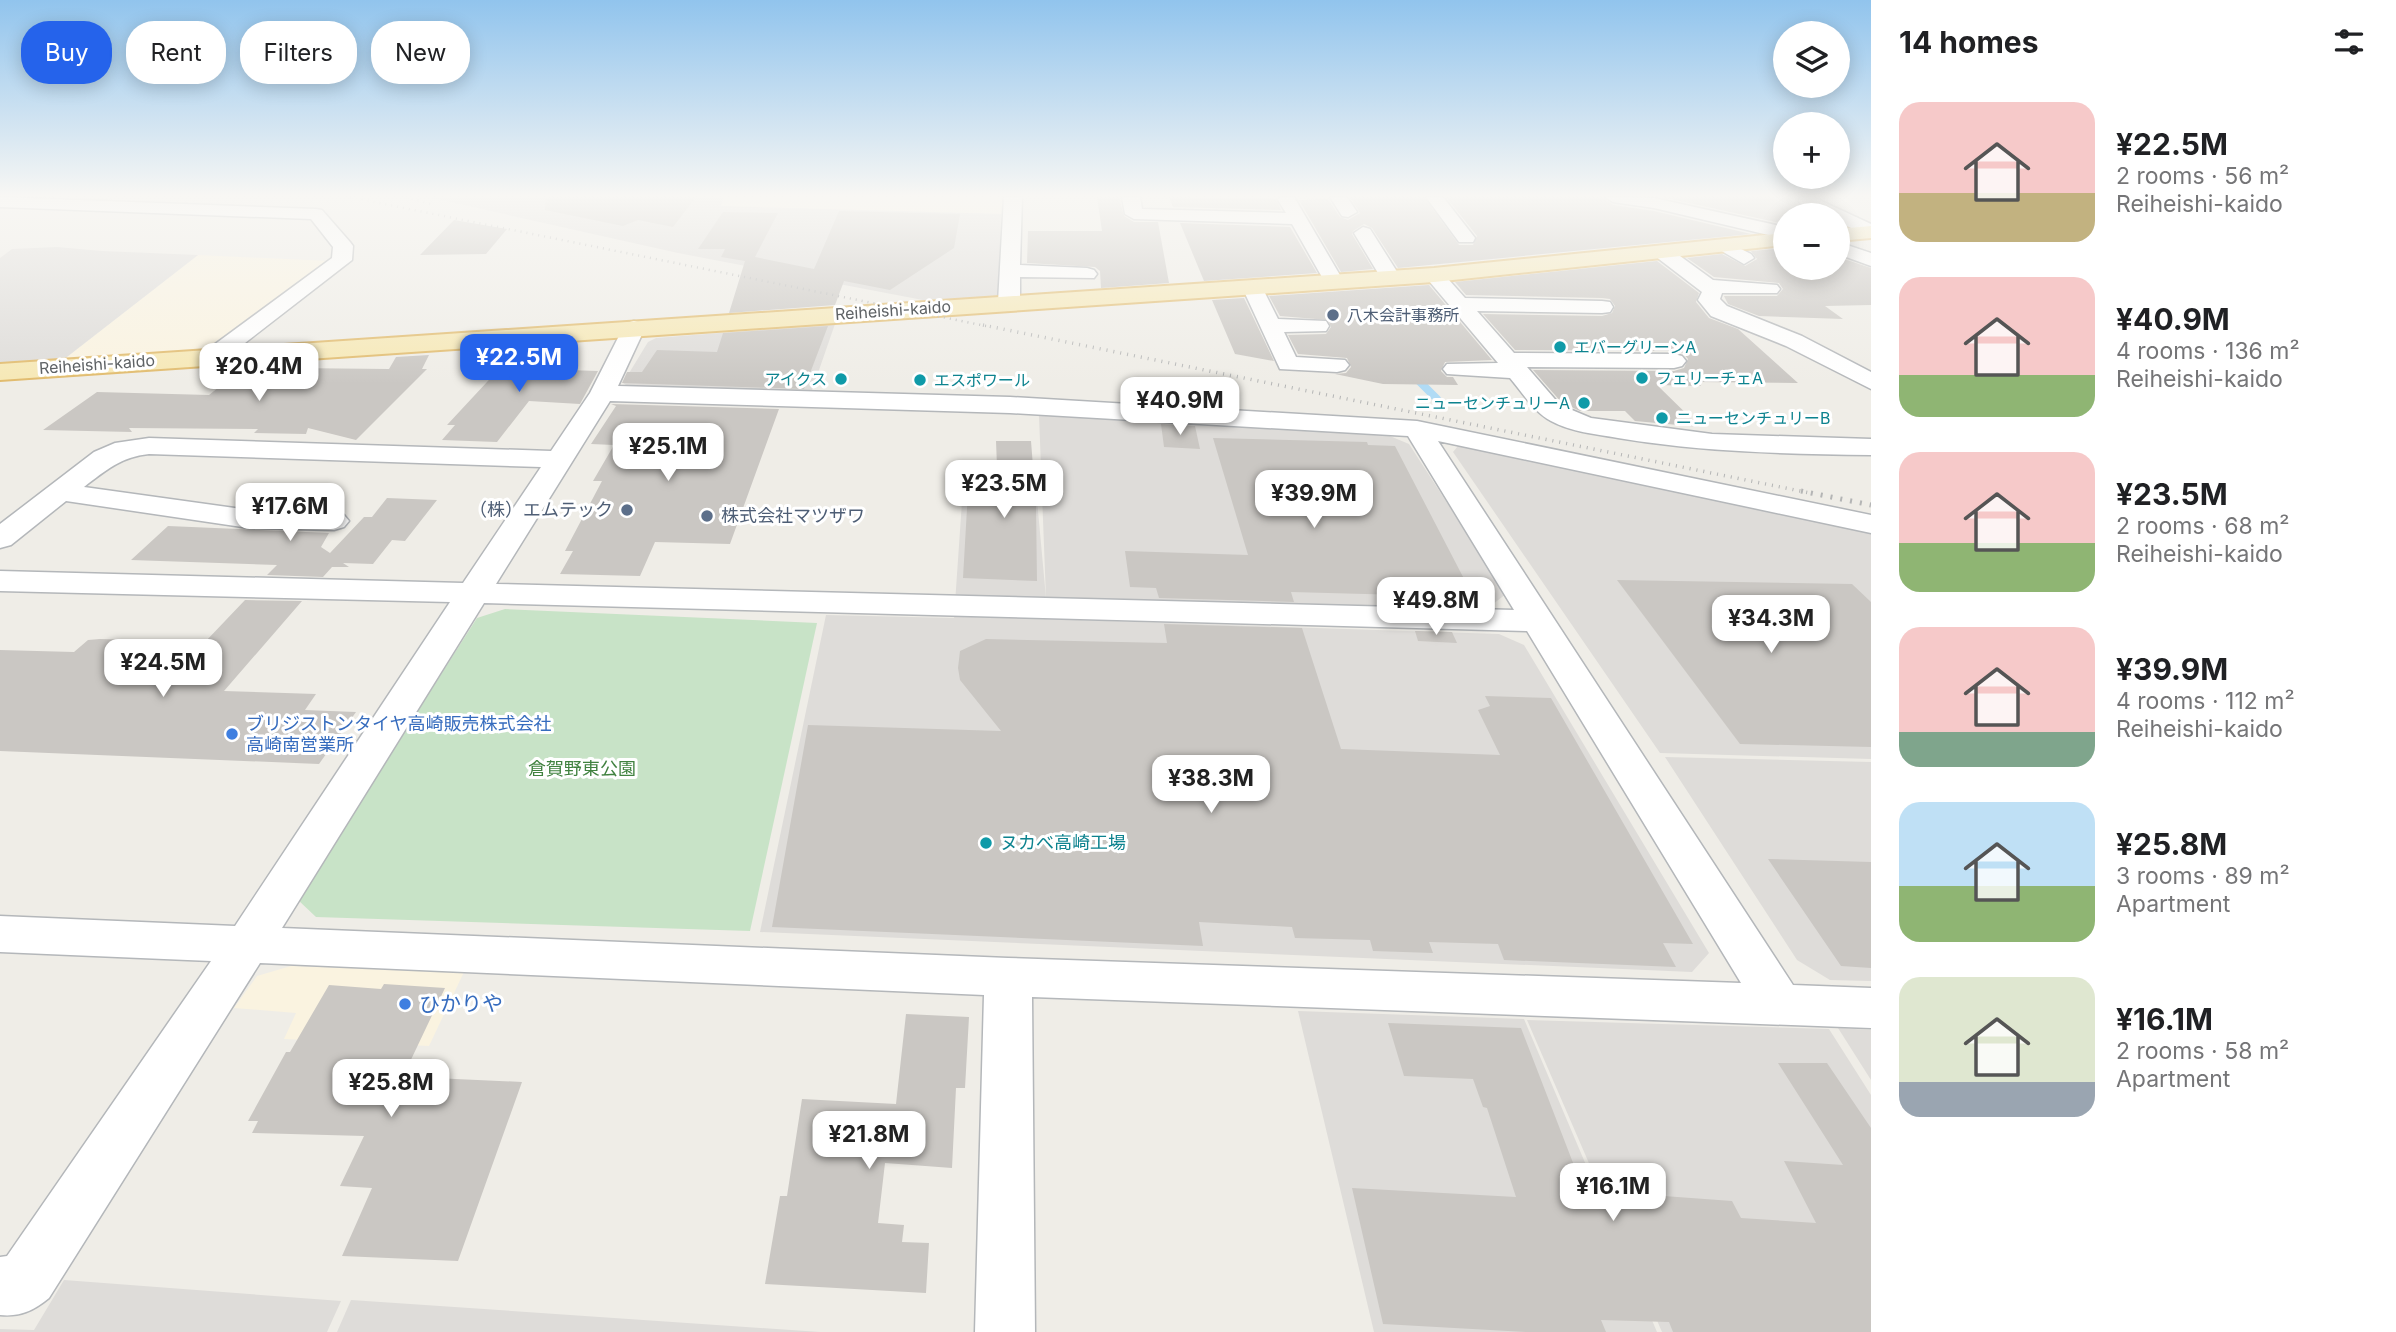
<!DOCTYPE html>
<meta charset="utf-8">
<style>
:root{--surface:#fff;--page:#f2f2f2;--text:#202124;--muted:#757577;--accent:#2563eb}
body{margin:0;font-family:Inter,"Noto Sans JP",sans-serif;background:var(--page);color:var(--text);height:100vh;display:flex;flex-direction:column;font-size:26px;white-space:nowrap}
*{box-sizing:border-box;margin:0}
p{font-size:23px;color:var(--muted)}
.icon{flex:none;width:38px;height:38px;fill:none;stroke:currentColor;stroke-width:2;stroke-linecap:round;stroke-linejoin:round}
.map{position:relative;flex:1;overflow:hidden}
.drawer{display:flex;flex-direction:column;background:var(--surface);width:525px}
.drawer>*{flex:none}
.guide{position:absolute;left:21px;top:21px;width:665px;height:63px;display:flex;gap:14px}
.fabs{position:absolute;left:1773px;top:21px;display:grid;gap:14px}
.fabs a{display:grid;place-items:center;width:77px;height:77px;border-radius:50%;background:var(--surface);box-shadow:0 4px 18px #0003;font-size:35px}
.price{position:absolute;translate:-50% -60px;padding:0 16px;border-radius:14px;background:#fff;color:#222;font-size:23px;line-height:46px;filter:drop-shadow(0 2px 4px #0008)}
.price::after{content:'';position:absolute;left:50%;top:42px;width:21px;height:16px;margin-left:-10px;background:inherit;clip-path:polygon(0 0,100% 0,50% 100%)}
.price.selected{background:var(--accent);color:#fff}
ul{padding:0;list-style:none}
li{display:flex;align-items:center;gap:21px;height:175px;padding:0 28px}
li span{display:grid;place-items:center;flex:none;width:196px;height:140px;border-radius:21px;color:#555}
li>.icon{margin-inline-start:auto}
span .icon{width:84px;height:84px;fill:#fffc;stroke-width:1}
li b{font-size:30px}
h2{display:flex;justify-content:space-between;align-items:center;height:84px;padding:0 28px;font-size:30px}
.tag{padding:0 24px;border-radius:28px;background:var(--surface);box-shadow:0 4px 18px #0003;font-size:24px;line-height:63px}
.tag.selected{background:var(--accent);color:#fff}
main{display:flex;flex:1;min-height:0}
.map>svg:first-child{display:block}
.commercial{fill:#faf3e0}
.industrial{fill:#dedcd9}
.green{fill:#c8e3c7}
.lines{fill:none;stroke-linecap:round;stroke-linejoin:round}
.stream{stroke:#b0dbf5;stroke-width:8}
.building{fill:#cac7c3}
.minor-casing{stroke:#b4b7ba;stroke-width:3}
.major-casing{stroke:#e1bb6d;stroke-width:4}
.minor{fill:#fff;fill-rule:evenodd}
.major{fill:#f6e8b5;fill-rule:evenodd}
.rail-far2{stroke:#b4b5b5;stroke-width:2.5;stroke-dasharray:1 5;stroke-linecap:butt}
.rail-far1{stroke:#b4b5b5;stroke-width:3.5;stroke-dasharray:1 6;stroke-linecap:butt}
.rail{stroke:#b4b5b5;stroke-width:5;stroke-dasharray:2 8;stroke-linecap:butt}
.service-dot{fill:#5c6f8a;stroke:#fff;stroke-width:2.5}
.culture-dot{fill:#0f9aa8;stroke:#fff;stroke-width:2.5}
.shop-dot{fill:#3f7fe0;stroke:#fff;stroke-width:2.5}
.labels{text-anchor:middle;stroke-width:6;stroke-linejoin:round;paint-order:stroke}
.far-street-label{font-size:16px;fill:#5e6265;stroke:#fff}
.far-service-label{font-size:16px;fill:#4e5e75;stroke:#fff;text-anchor:start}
.far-culture-label{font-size:16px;fill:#0d838f;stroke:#fff;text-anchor:start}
.service-label{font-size:18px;fill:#4e5e75;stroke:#fff;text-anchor:end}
.shop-label{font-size:18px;fill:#366cbe;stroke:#fff;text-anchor:start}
.park-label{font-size:18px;fill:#418240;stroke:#fff}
.culture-label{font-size:18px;fill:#0d838f;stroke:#fff;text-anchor:start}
.near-shop-label{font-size:21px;fill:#366cbe;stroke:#fff;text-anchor:start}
</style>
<main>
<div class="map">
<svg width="1871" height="1332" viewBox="0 0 1871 1332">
<rect width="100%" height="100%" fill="#efede7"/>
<path class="commercial" d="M724,197H1003L1001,214L720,206Z
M198,255L329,261L273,300L208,350L63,360Z
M291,966L464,972L429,1046L284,1039L296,1013L234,1008L257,976Z"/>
<path class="industrial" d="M428,197H724L721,206L1001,214L998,298L928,301L678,253Z
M57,247L102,251L198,255L63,360L0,364V258L12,249Z
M835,324L810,396L633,390L623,383L648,342L656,338Z
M1039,415L1385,434L1409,444L1506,594L1484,611L1045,599L1046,619L1499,634L1524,645L1709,953L1692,972L760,932L826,615L954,618L963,487L1036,489L1046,598Z
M1458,446L1871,530V759L1660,753L1453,452Z
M1665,757L1871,762V981L1830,980L1797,960Z
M1298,1011L1524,1019L1657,1332H1374Z
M1527,1020L1829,1029L1871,1095V1332H1662Z
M1838,1028L1871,1030V1080Z
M64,1280L341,1301L327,1332H0V1329L34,1330Z
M351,1300L820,1332H337Z"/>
<path class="green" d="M505,609L817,623L750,931L316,917L297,899L477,618Z"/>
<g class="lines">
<path class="stream" d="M1414,376L1437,399"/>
</g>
<path class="building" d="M546,197H696L673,227L638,220L623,226L545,210Z
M1097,197H1119L1124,216L1134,222H1158L1169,283L1101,288L1100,271L1095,267L1027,263L1028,231H1102Z
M1169,197L1276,199L1281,210L1173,207Z
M1350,197H1424L1459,245H1473L1477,236L1446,197H1602L1613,205L1654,211L1751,234L1398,268L1372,228L1364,224L1353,231L1352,234L1373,269L1341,272L1299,200L1328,199L1340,217L1348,220L1360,213Z
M1662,197H1786L1818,215H1785V224Z
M839,211L960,214L954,248L890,290L844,281L835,305L729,313L745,261L721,257L725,249H698L723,212L778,213L755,257L814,269Z
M454,220L507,229L486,254L420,255Z
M1180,223L1290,227L1317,273L1204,281Z
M1785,248V268H1838V257L1871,268V305L1825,306L1843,319L1759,316L1728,304L1724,296H1777L1783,289L1779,283L1714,277L1687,258L1722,254L1745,266L1757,259L1751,251Z
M1657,261L1699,293L1696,302L1709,318L1738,329L1798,383L1697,382L1701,386L1657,385L1700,427L1635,421L1625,411H1580L1562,403L1533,370L1674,371L1684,368L1688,359L1683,353L1674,351L1515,350L1483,314L1602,316L1612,313L1615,306L1610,299L1602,298L1466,295L1455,282Z
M1429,285L1492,360L1445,362L1441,371L1447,377H1453L1458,385L1383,384L1335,374L1346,373L1351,367L1347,358L1298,354L1288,335L1326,334L1331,327L1328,320L1280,316L1269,296Z
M1244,298L1274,361L1235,354L1212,300Z
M828,326L804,389L622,383L627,372H642L657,350L717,352L723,333Z
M559,352L557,356H573L567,370L598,371L580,404L529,401L497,442L442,440L455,425H447L514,353Z
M429,355L422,369H427L356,440L308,428L306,434L254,433L258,429L129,428L132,432L43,430L97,392L209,395L224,383L243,384L255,375L282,376L290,368L389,369L396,357Z
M1155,380L1187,381L1191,405L1158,403Z
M611,404L779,409L730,544L655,542L640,576L560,574L573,551H565L602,481H593L614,445L591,444L616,406Z
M1161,424L1195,426L1200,449L1164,447Z
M1213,438L1367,442L1368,445L1395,446L1474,598L1436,597L1440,605H1405L1402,595L1291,592L1294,602L1159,598L1156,588L1130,587L1125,551L1248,555Z
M996,441H1031L1036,505L1037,581L963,578L968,491L998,492Z
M387,498L437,500L405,541L392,540L373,564L343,563L349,567H332L323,577L267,575L277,565L131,560L168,526L329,533L321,547L330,553L364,517H372Z
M1617,580L1852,584L1871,602V747L1740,744Z
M245,600L302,601L224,691L316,694L305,710L356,712L319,764L0,751V650L74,652L88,640L100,639L205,642Z
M1164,624L1302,628L1341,749L1500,755L1478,710L1490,706L1485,696L1551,698L1693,944L1663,943L1676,967L1504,960L1498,944L1429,942L1433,953L1373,951L1370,940L1295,938L1292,927L1199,922L1203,946L772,927L808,725L1001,731L960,680L958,668L960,651L986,639L1167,643Z
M1415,631L1452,632L1457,643L1418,641Z
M1768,859L1871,862V968L1841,966Z
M384,984L445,988L408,1066L417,1067L412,1077L522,1082L458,1261L342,1256L372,1188L340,1186L364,1136L252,1133L258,1121H248L286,1052H290L329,985L381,989Z
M906,1014L969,1017L965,1088H956L952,1168L885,1163L878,1223L904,1225L902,1242L929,1243L926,1293L765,1284L780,1196H787L802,1099L896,1104Z
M1388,1023L1521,1028L1575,1168H1638L1650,1195L1732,1201L1741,1218L1816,1223L1784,1161L1843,1165L1778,1063H1827L1871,1128V1332H1673L1669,1322L1601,1320L1606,1332H1526L1383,1324L1352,1188L1516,1197L1487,1108L1483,1107L1473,1079L1404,1076Z"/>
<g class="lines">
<g class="minor-casing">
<path id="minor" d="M0,197L316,209L322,210L350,242L353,246L352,260L223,360H207L203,355L207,350L332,258L333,247L311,219L0,207Z
M1004,197H1022L1020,265L1087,268L1094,270L1097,274L1094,278L1020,277V302L1016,306H1002L998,302Z
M1122,197H1140L1142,209L1286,213L1278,200L1280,197H1294L1344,282L1341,286H1327L1292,224L1134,219L1125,214Z
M1330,197H1347L1357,212L1348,217L1342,216Z
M1426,197H1443L1475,238L1473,242H1459Z
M1605,197L1654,198L1785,227V239L1654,208L1613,202Z
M1801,197H1813L1871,224V237L1838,222V215C1823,215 1808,212 1798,201Z
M1363,227L1370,229L1401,278L1398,282H1384L1381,278L1354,233Z
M1723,240L1751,254L1754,258L1744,264L1713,246Z
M1838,242L1871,253V266L1838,254Z
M1662,246L1669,248L1713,280L1777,285L1780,289L1777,293H1722L1720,299L1727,306L1802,336L1871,372V389L1786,346L1711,316L1698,300L1702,292L1655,256L1652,252L1655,248Z
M1434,269L1441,271L1465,298L1602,301L1610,302L1613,307L1610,312L1602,313L1477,311L1514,353L1674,354L1682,356L1686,361L1682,366L1674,368L1527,367L1560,405L1591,418L1712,434L1871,439V455C1786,454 1702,452 1618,438C1596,434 1571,432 1551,421C1534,412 1522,392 1510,378L1447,374L1443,369L1447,364L1498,363L1424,275L1427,271Z
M1252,281L1259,283L1262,287L1278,319L1326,321L1329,326L1326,331L1284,332L1296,357L1345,360L1349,365L1345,370L1337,372L1280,369L1242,287L1245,283Z
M634,321L642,323L645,328L618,386L1010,397L1417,421L1871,515V533L1438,441L1793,985L1871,988V1028L1032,997L1035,1332H975L984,995L260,963L49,1298C33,1311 20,1317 0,1315V1257L7,1256L211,961L0,952V916L235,926L450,602L0,591V571L463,583L541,467L149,454C121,457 106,470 84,487L249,510L334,512L344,515L349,521L344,527L334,530L249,528L66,501L11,545L0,548V524L94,452L115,443L149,438L551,451L590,393L623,328L626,323ZM610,401L1010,413L1408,436L1514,610L496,584ZM484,603L1527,631L1741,983L1008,958L282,928Z"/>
</g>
<g class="major-casing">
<path id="major" d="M1871,226V238L1838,241V229Z
M1785,233V245L1434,282L0,380V364L1434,268Z"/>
</g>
<use href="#minor" class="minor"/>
<use href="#major" class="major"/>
<path class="rail-far2" d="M350,197L991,327
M406,197L431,204"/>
<path class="rail-far1" d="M983,325L1810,493"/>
<path class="rail" d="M1801,491L1871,505"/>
</g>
<linearGradient id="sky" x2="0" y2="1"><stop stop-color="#91c4ed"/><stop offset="0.51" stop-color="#f8f7f4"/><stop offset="1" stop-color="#f8f7f4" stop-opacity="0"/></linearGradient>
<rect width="1871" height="384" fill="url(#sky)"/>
<g class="service-dot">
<circle cx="1333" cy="315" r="7"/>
<circle cx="627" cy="510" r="7"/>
<circle cx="707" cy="516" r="7"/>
</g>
<g class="culture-dot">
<circle cx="1560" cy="347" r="7"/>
<circle cx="1642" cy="378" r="7"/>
<circle cx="841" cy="379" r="7"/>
<circle cx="920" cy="380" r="7"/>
<circle cx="1584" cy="403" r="7"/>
<circle cx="1662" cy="418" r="7"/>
<circle cx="986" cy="843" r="7"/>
</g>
<g class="shop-dot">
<circle cx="232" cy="734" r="7"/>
<circle cx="405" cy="1004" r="7"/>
</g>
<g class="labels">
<g class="far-street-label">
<text transform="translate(893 310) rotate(-4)" y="6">Reiheishi-kaido</text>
<text transform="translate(97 364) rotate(-4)" y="6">Reiheishi-kaido</text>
</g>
<g class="far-service-label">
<text x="1347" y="321">八木会計事務所</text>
</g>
<g class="far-culture-label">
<text x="1574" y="353">エバーグリーンA</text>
<text x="1656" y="384">フェリーチェA</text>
<text x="827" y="385" text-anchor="end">アイクス</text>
<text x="934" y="386">エスポワール</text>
<text x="1570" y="409" text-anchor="end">ニューセンチュリーA</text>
<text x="1676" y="424">ニューセンチュリーB</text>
</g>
<g class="service-label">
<text x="613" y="516">（株）エムテック</text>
<text x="721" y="522" text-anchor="start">株式会社マツザワ</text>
</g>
<g class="shop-label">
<text x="246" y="730">ブリジストンタイヤ高崎販売株式会社<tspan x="246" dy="21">高崎南営業所</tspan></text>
</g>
<g class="park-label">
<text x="582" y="775">倉賀野東公園</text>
</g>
<g class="culture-label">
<text x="1000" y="849">ヌカべ高崎工場</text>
</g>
<g class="near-shop-label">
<text x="419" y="1011">ひかりや</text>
</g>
</g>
</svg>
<div class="fabs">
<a><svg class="icon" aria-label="layers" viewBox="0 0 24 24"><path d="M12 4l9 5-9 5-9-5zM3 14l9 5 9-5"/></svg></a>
<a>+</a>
<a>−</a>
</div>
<b class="price selected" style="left:519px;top:394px">¥22.5M</b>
<b class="price" style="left:259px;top:403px">¥20.4M</b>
<b class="price" style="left:1180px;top:437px">¥40.9M</b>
<b class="price" style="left:668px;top:483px">¥25.1M</b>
<b class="price" style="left:1004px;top:520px">¥23.5M</b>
<b class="price" style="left:1314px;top:530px">¥39.9M</b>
<b class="price" style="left:290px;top:543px">¥17.6M</b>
<b class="price" style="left:1436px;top:637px">¥49.8M</b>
<b class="price" style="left:1771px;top:655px">¥34.3M</b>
<b class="price" style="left:163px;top:699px">¥24.5M</b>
<b class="price" style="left:1211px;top:815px">¥38.3M</b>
<b class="price" style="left:391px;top:1119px">¥25.8M</b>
<b class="price" style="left:869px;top:1171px">¥21.8M</b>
<b class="price" style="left:1613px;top:1223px">¥16.1M</b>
<div class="guide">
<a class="tag selected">Buy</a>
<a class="tag">Rent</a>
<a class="tag">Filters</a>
<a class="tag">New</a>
</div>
</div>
<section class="drawer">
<h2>14 homes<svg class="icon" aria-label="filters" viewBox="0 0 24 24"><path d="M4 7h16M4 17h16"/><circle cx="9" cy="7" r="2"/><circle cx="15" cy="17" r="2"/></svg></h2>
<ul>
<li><span style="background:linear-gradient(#f6c9c9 65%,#c2b280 0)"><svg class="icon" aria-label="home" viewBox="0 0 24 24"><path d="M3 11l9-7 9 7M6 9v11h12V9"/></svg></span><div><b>¥22.5M</b><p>2 rooms · 56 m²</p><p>Reiheishi-kaido</p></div></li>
<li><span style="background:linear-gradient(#f6c9c9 70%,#8fb573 0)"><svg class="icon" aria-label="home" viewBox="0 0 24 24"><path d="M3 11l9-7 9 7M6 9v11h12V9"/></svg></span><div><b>¥40.9M</b><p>4 rooms · 136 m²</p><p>Reiheishi-kaido</p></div></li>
<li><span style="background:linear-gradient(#f6c9c9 65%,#8fb573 0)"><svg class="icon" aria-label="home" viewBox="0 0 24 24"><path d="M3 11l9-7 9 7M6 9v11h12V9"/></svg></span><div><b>¥23.5M</b><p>2 rooms · 68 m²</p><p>Reiheishi-kaido</p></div></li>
<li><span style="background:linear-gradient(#f6c9c9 75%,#7fa58c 0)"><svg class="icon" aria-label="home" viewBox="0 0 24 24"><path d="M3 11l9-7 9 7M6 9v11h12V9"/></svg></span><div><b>¥39.9M</b><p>4 rooms · 112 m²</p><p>Reiheishi-kaido</p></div></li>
<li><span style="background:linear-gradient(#bfe0f5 60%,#8fb573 0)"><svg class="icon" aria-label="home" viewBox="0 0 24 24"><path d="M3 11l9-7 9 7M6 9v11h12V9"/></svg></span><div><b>¥25.8M</b><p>3 rooms · 89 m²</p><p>Apartment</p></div></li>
<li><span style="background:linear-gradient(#dfe7d0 75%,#9aa5b1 0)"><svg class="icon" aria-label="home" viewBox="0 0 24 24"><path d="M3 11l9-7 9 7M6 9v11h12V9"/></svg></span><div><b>¥16.1M</b><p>2 rooms · 58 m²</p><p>Apartment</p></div></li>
</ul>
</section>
</main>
